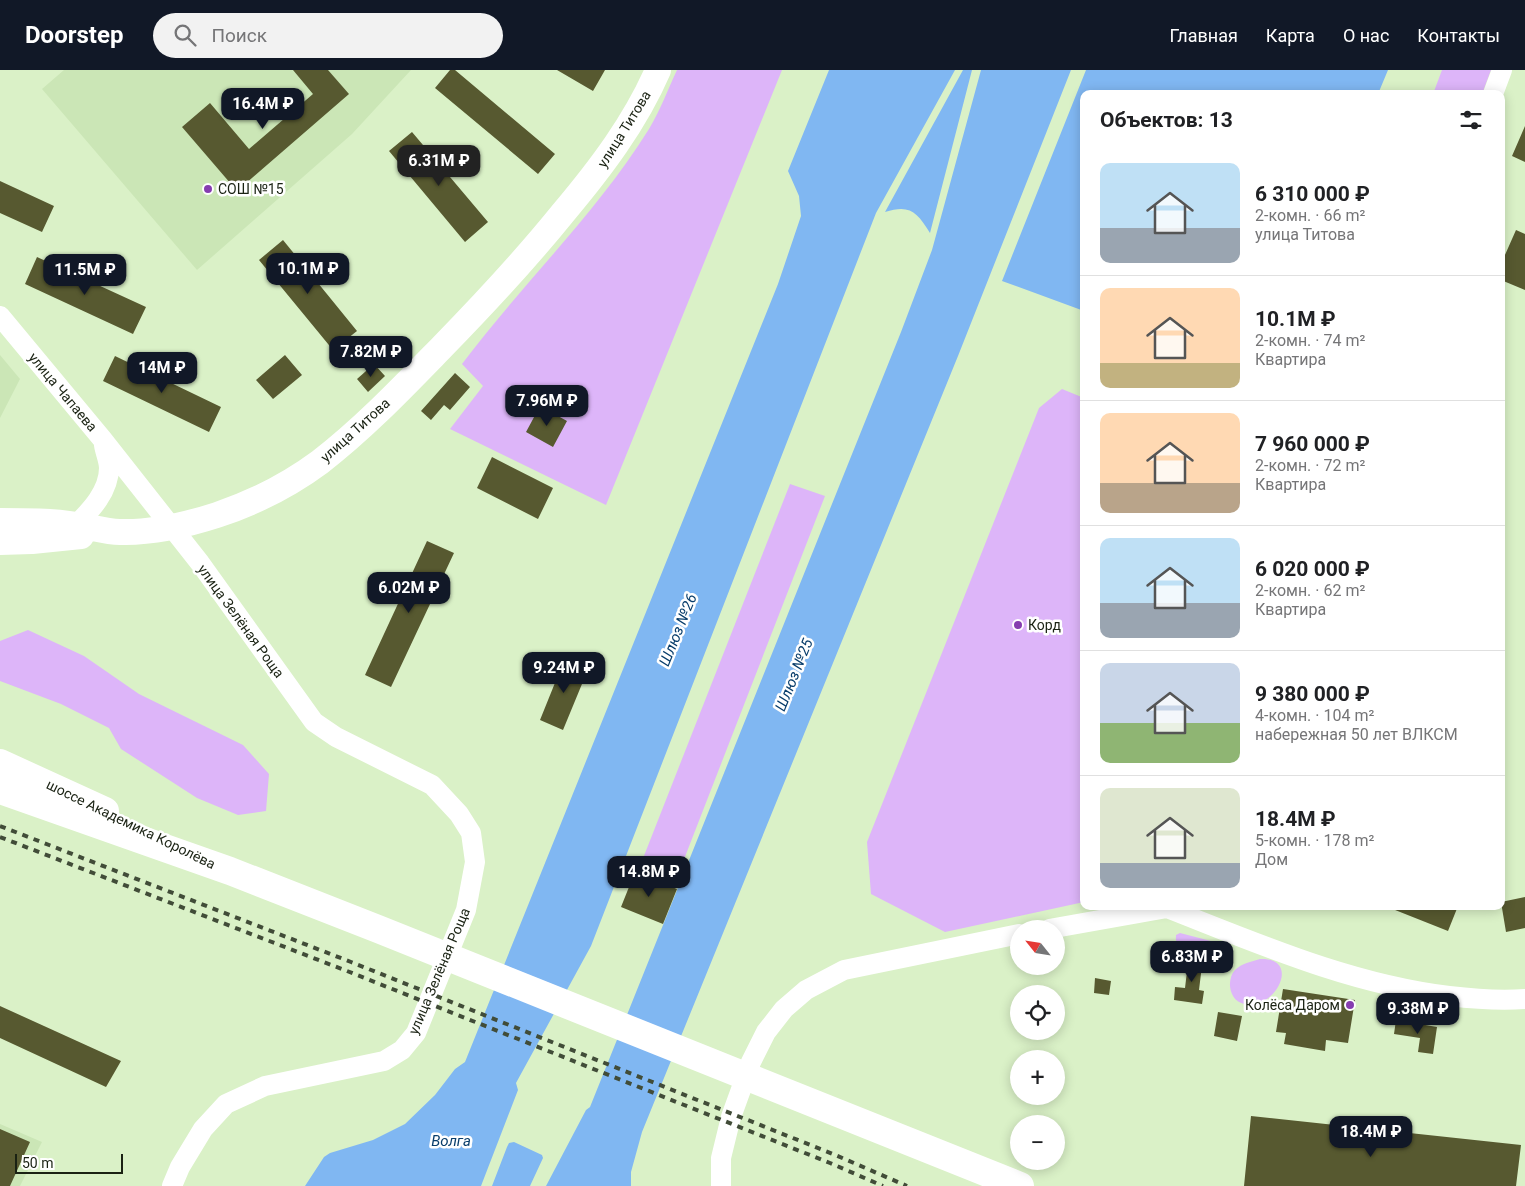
<!DOCTYPE html>
<html lang="ru">
<meta charset="utf-8">
<style>
:root{--surface:#fff;--page:#f2f2f2;--text:#202124;--muted:#757577;--line:#e0e0e0;--accent:#111827}
body{margin:0;font-family:Roboto,sans-serif;background:var(--page);color:var(--text);height:100vh;display:flex;flex-direction:column;font-size:19px;white-space:nowrap}
*{box-sizing:border-box;margin:0}
p{font-size:16px;color:var(--muted)}
.icon{flex:none;width:28px;height:28px;fill:none;stroke:currentColor;stroke-width:2;stroke-linecap:round;stroke-linejoin:round}
.map{position:relative;flex:1;overflow:hidden}
.side{position:absolute;left:1080px;top:20px;width:425px;height:820px;display:flex;flex-direction:column;background:var(--surface);border-radius:10px;box-shadow:0 2px 12px #0003}
.side>*{flex:none}
.needle{width:32px;rotate:300deg}
.controls{position:absolute;left:1010px;top:850px;display:grid;gap:10px}
.controls a{display:grid;place-items:center;width:55px;height:55px;border-radius:50%;background:var(--surface);box-shadow:0 2px 12px #0003;font-size:25px}
.scale{position:absolute;left:15px;bottom:12px;width:108px;box-sizing:border-box;padding-left:5px;border:2px solid #1a2213;border-top:0;font-size:14px;line-height:18px;white-space:nowrap;color:#1a2213;-webkit-text-stroke:4px #fff;paint-order:stroke}
.price{position:absolute;translate:-50% -42px;padding:0 11px;border-radius:10px;background:var(--accent);color:#fff;font-size:16px;line-height:32px;filter:drop-shadow(0 1px 2px #0008)}
.price::after{content:'';position:absolute;left:50%;top:30px;width:15px;height:11px;margin-left:-8px;background:inherit;clip-path:polygon(0 0,100% 0,50% 100%)}
.price.current{background:#222;color:#fff}
ul{padding:0;list-style:none}
li{display:flex;align-items:center;gap:15px;height:125px;padding:0 20px}
li+li{border-top:1px solid var(--line)}
li span{display:grid;place-items:center;flex:none;width:140px;height:100px;border-radius:10px;color:#555}
li>.icon{margin-inline-start:auto}
span .icon{width:60px;height:60px;fill:#fffc;stroke-width:1}
li b{font-size:21px}
h2{display:flex;justify-content:space-between;align-items:center;height:60px;padding:0 20px;font-size:21px}
header{display:flex;align-items:center;gap:30px;box-sizing:border-box;height:70px;padding:0 25px;background:var(--accent);color:#fff}
header strong{font-size:24px}
nav{display:flex;gap:28px;margin-inline-start:auto;font-size:18px}
.search{width:350px;height:45px;background:var(--page);display:flex;align-items:center;gap:12px;box-sizing:border-box;padding:0 18px;border-radius:28px;color:var(--muted);font-size:19px}
.map>svg:first-child{display:block}
.built{fill:#cbe6b6}
.green{fill:#ddb5f9}
.water{fill:#80b7f2}
.building{fill:#575930}
.lines{fill:none;stroke-linecap:round;stroke-linejoin:round}
.minor{stroke:#fff;stroke-width:20}
.major{stroke:#fff;stroke-width:26}
.highway{stroke:#fff;stroke-width:28}
.rail{stroke:#414c38;stroke-width:4;stroke-dasharray:6 6;stroke-linecap:butt}
.poi-dot{fill:#863db0;stroke:#fff;stroke-width:2}
.labels{text-anchor:middle;stroke-width:5;stroke-linejoin:round;paint-order:stroke}
.street-label{font-size:14px;fill:#1a2213;stroke:#fff}
.poi-label{font-size:14px;fill:#1a2213;stroke:#fff;text-anchor:start}
.water-label{font-size:15px;font-style:italic;fill:#083d6b;stroke:#fff}
</style>
<header>
<strong>Doorstep</strong>
<div class="search"><svg class="icon" aria-label="search" viewBox="0 0 24 24"><circle cx="10" cy="10" r="6"/><path d="M15 15l6 6"/></svg>Поиск</div>
<nav><a>Главная</a><a>Карта</a><a>О нас</a><a>Контакты</a></nav>
</header>
<div class="map">
<svg width="1525" height="1116" viewBox="0 0 1525 1116">
<rect width="100%" height="100%" fill="#daf1c7"/>
<path class="built" d="M64,0H411L352,64L197,200L42,19Z
M0,285L20,309L0,348Z
M0,1054L42,1072L20,1116H0Z"/>
<path class="green" d="M677,0H782L606,435L450,359L483,316L462,294C522,214 596,144 649,59C660,41 668,19 677,0Z
M1442,0H1491L1482,24H1433Z
M1062,319L1084,328V832L945,862L871,824L867,772L1039,338Z
M790,414L825,426L676,810L640,796Z
M28,560L84,586L139,624L243,675L269,704L266,741L238,745L197,728L121,679L109,658L61,634L0,611V571Z
M1180,863L1211,871L1221,876L1222,880L1219,884C1211,884 1183,879 1178,873C1175,870 1176,869 1176,865Z
M1260,889C1302,887 1276,941 1244,934C1229,931 1226,910 1235,900C1242,893 1251,892 1260,889Z"/>
<path class="water" d="M829,0H955L876,143L591,876L516,1013L518,1020L481,1116H305L324,1087L330,1083L373,1070L405,1054L435,1025L455,999L465,992L778,214L801,146L799,126L788,101Z
M963,0H972L930,163C917,142 910,134 885,142Z
M981,0H1071L958,286L642,1062L631,1102V1116H546L586,1040L590,1037L901,262L932,180Z
M1086,0H1388L1378,24H1084V241L1002,211Z
M514,1072L542,1085L543,1088L530,1116H492L507,1077L509,1073Z"/>
<path class="building" d="M293,0H328L349,24L237,121L182,57L210,33L249,79L313,24Z
M450,0H455L555,84L538,104L435,18Z
M557,0H605L593,21Z
M1525,56V92L1512,86Z
M412,62L488,152L465,172L389,81Z
M0,111L54,136L42,162L0,143Z
M1516,160L1525,164V220L1501,210V194Z
M283,170L357,261L333,280L259,190Z
M37,187L146,237L133,264L25,214Z
M285,285L302,305L273,329L256,310Z
M115,286L221,337L209,362L103,311Z
M374,294L385,306L368,322L357,309Z
M455,303L470,317L450,340L444,335L431,350L421,341Z
M540,336L567,351L553,377L526,362Z
M492,387L553,418L538,449L477,418Z
M427,471L454,483L391,617L365,605Z
M565,588L589,597L563,660L540,650Z
M635,802L677,819L663,854L621,837Z
M1525,827V858L1506,862L1501,832Z
M1385,836H1458L1448,861Z
M1189,885L1203,887L1199,920L1204,921L1202,934L1174,930L1175,917L1185,918Z
M1095,908L1111,911L1109,925L1094,923Z
M1283,919L1355,930L1348,973L1326,970L1325,981L1284,974L1286,963L1276,962Z
M0,936L121,991L106,1017L0,968Z
M1218,942L1242,946L1237,971L1214,966Z
M1396,950L1437,957L1433,984L1418,982L1420,968L1394,964Z
M1251,1046L1521,1075L1516,1116H1244Z
M0,1059L30,1072L10,1116H0Z"/>
<g class="lines">
<path class="minor" d="M1493,24L1502,0
M0,246L103,370L200,493L314,652L336,667L432,715L459,744L471,763L475,792L466,840L416,963L402,980L384,991L265,1016L226,1034L203,1059L180,1097L172,1116
M76,455C91,440 109,421 109,398C109,391 105,382 104,375
M1168,836L1167,838C1259,874 1350,914 1449,926C1474,929 1500,931 1525,929
M1049,859L1167,838
M721,1116V1088L731,1047L751,992L766,962L784,939L806,920L844,900L1019,864"/>
<path class="major" d="M0,451C26,451 52,451 77,455C91,457 106,462 120,462C152,463 186,455 217,445C253,433 289,415 320,392C364,358 403,317 442,277C484,234 525,190 563,143C600,99 635,53 658,0
M0,472L32,471L81,466"/>
<path class="highway" d="M0,693L105,741
M0,720L230,801L378,859L1020,1116"/>
<path class="rail" d="M0,756L351,892L833,1084L907,1116
M0,767L347,901L830,1093L883,1116"/>
</g>
<g class="poi-dot">
<circle cx="208" cy="119" r="5"/>
<circle cx="1018" cy="555" r="5"/>
<circle cx="1350" cy="935" r="5"/>
</g>
<g class="labels">
<g class="street-label">
<text transform="translate(624 59) rotate(-58)" y="5">улица Титова</text>
<text transform="translate(63 322) rotate(50)" y="5">улица Чапаева</text>
<text transform="translate(355 360) rotate(-42)" y="5">улица Титова</text>
<text transform="translate(241 551) rotate(54)" y="5">улица Зелёная Роща</text>
<text transform="translate(131 754) rotate(26)" y="5">шоссе Академика Королёва</text>
<text transform="translate(439 901) rotate(-67)" y="5">улица Зелёная Роща</text>
</g>
<g class="poi-label">
<text x="218" y="124">СОШ №15</text>
<text x="1028" y="560">Корд</text>
<text x="1340" y="940" text-anchor="end">Колёса Даром</text>
</g>
<g class="water-label">
<text transform="translate(678 560) rotate(-68)" y="5">Шлюз №26</text>
<text transform="translate(794 605) rotate(-68)" y="5">Шлюз №25</text>
<text x="451" y="1076">Волга</text>
</g>
</g>
</svg>
<div class="controls">
<a><svg class="needle" viewBox="-14 -14 28 28"><path d="M0-13l5 13h-10z" fill="#e53935"/><path d="M0 13l5-13h-10z" fill="#757577"/></svg></a>
<a><svg class="icon" aria-label="locate" viewBox="0 0 24 24"><circle cx="12" cy="12" r="6"/><path d="M12 2v4M12 18v4M2 12h4M18 12h4"/></svg></a>
<a>+</a>
<a>−</a>
</div>
<div class="scale">50 m</div>
<b class="price" style="left:263px;top:60px">16.4M ₽</b>
<b class="price current" style="left:439px;top:117px">6.31M ₽</b>
<b class="price" style="left:308px;top:225px">10.1M ₽</b>
<b class="price" style="left:85px;top:226px">11.5M ₽</b>
<b class="price" style="left:371px;top:308px">7.82M ₽</b>
<b class="price" style="left:162px;top:324px">14M ₽</b>
<b class="price" style="left:547px;top:357px">7.96M ₽</b>
<b class="price" style="left:409px;top:544px">6.02M ₽</b>
<b class="price" style="left:564px;top:624px">9.24M ₽</b>
<b class="price" style="left:649px;top:828px">14.8M ₽</b>
<b class="price" style="left:1192px;top:913px">6.83M ₽</b>
<b class="price" style="left:1418px;top:965px">9.38M ₽</b>
<b class="price" style="left:1371px;top:1088px">18.4M ₽</b>
<section class="side">
<h2>Объектов: 13<svg class="icon" aria-label="filters" viewBox="0 0 24 24"><path d="M4 7h16M4 17h16"/><circle cx="9" cy="7" r="2"/><circle cx="15" cy="17" r="2"/></svg></h2>
<ul>
<li><span style="background:linear-gradient(#bfe0f5 65%,#9aa5b1 0)"><svg class="icon" aria-label="home" viewBox="0 0 24 24"><path d="M3 11l9-7 9 7M6 9v11h12V9"/></svg></span><div><b>6 310 000 ₽</b><p>2-комн. · 66 m²</p><p>улица Титова</p></div></li>
<li><span style="background:linear-gradient(#ffd9b3 75%,#c2b280 0)"><svg class="icon" aria-label="home" viewBox="0 0 24 24"><path d="M3 11l9-7 9 7M6 9v11h12V9"/></svg></span><div><b>10.1M ₽</b><p>2-комн. · 74 m²</p><p>Квартира</p></div></li>
<li><span style="background:linear-gradient(#ffd9b3 70%,#b9a48a 0)"><svg class="icon" aria-label="home" viewBox="0 0 24 24"><path d="M3 11l9-7 9 7M6 9v11h12V9"/></svg></span><div><b>7 960 000 ₽</b><p>2-комн. · 72 m²</p><p>Квартира</p></div></li>
<li><span style="background:linear-gradient(#bfe0f5 65%,#9aa5b1 0)"><svg class="icon" aria-label="home" viewBox="0 0 24 24"><path d="M3 11l9-7 9 7M6 9v11h12V9"/></svg></span><div><b>6 020 000 ₽</b><p>2-комн. · 62 m²</p><p>Квартира</p></div></li>
<li><span style="background:linear-gradient(#c9d6e8 60%,#8fb573 0)"><svg class="icon" aria-label="home" viewBox="0 0 24 24"><path d="M3 11l9-7 9 7M6 9v11h12V9"/></svg></span><div><b>9 380 000 ₽</b><p>4-комн. · 104 m²</p><p>набережная 50 лет ВЛКСМ</p></div></li>
<li><span style="background:linear-gradient(#dfe7d0 75%,#9aa5b1 0)"><svg class="icon" aria-label="home" viewBox="0 0 24 24"><path d="M3 11l9-7 9 7M6 9v11h12V9"/></svg></span><div><b>18.4M ₽</b><p>5-комн. · 178 m²</p><p>Дом</p></div></li>
</ul>
</section>
</div>
